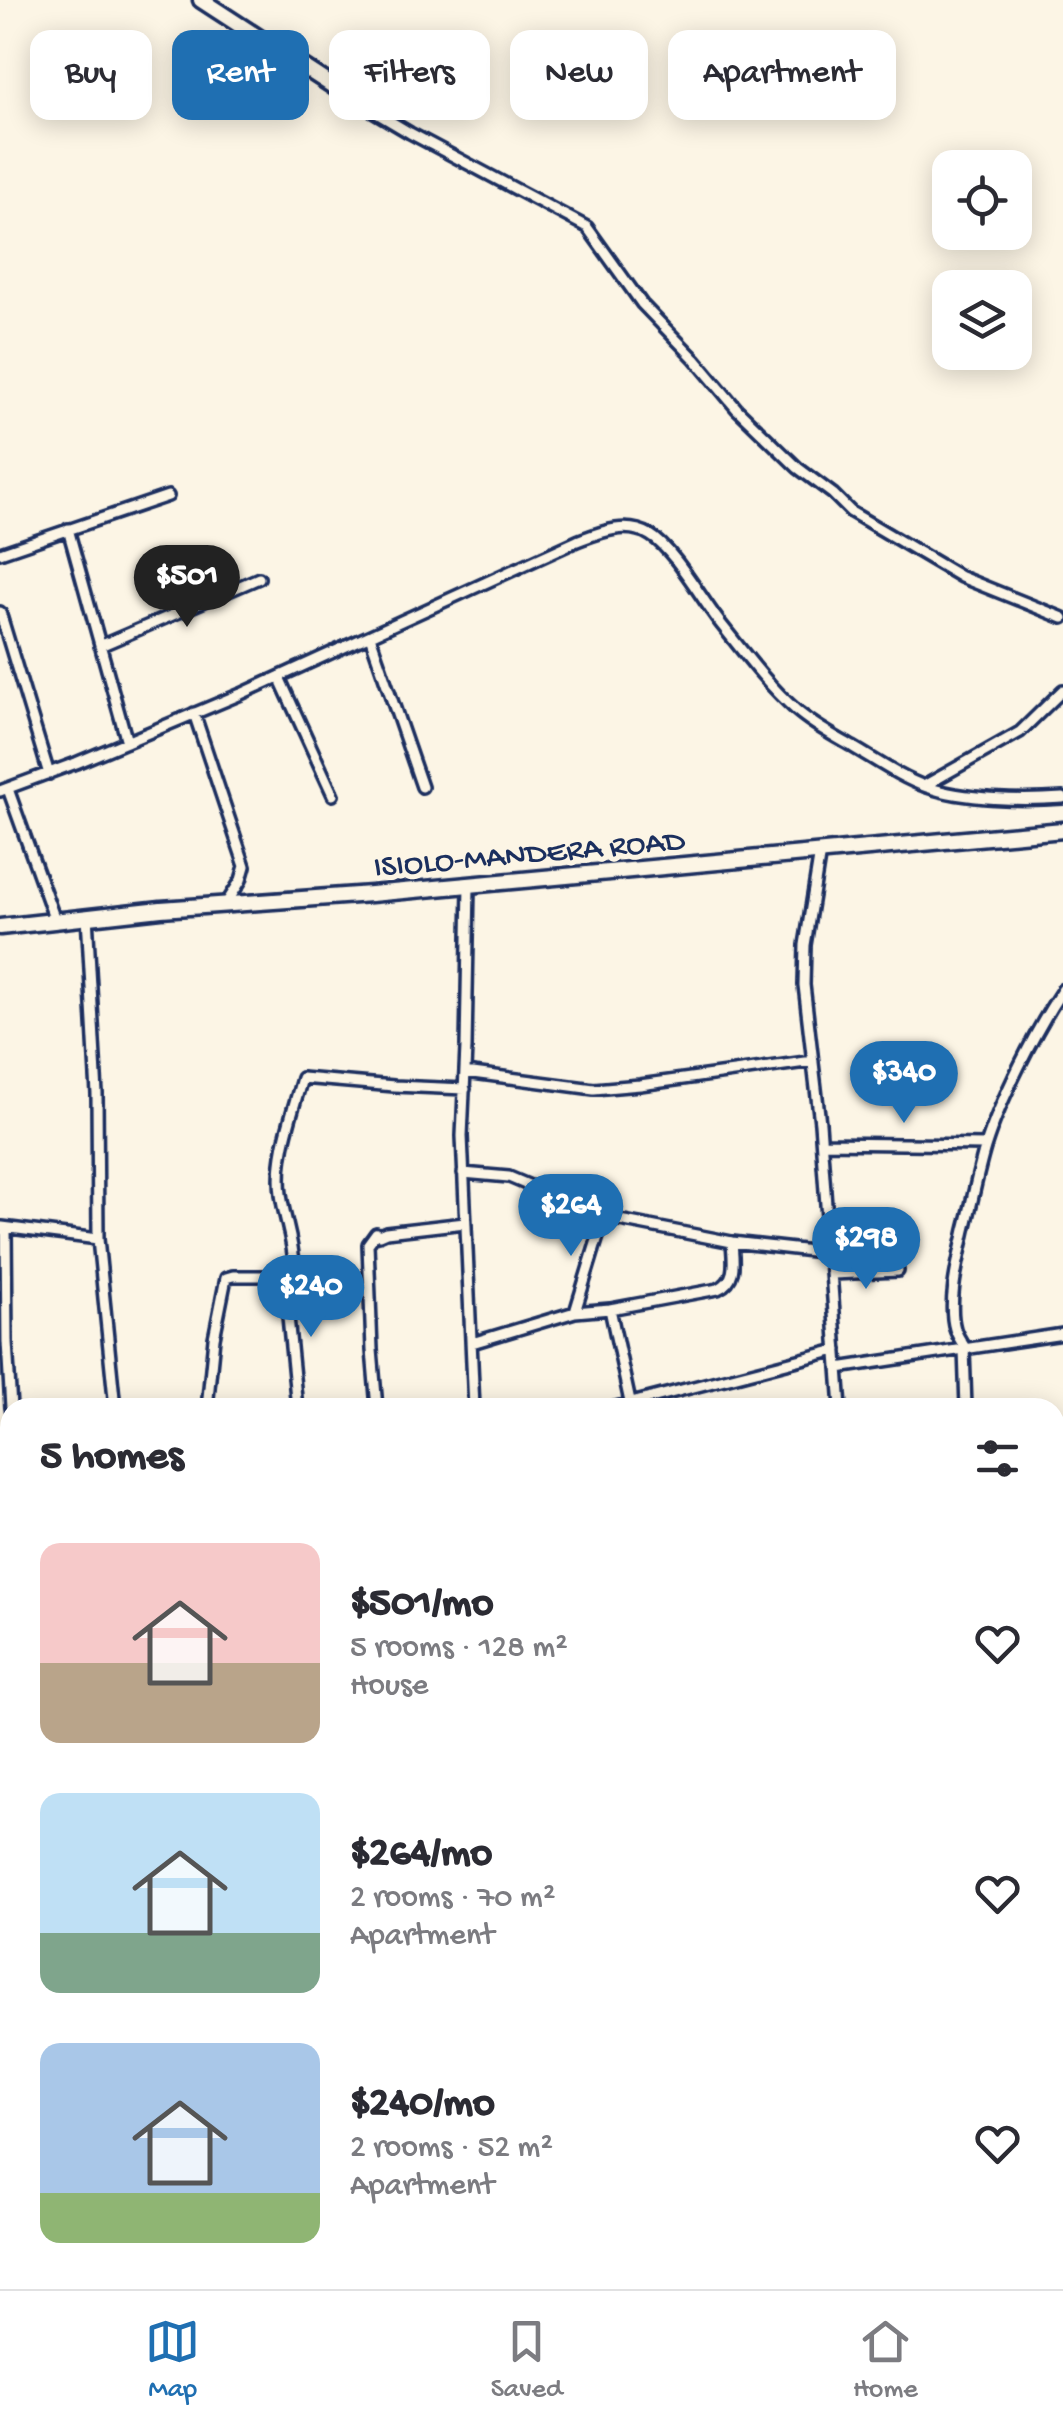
<!DOCTYPE html>
<meta charset="utf-8">
<style>
:root{--surface:#fff;--page:#f7f7f7;--text:#2b2b33;--muted:#7c7c81;--line:#e1e1e2;--accent:#1f6fb2}
body{margin:0;font-family:"Gochi Hand",sans-serif;background:var(--page);color:var(--text);height:100vh;display:flex;flex-direction:column;font-size:38px;white-space:nowrap}
*{box-sizing:border-box;margin:0}
p{font-size:32px;color:var(--muted)}
.icon{flex:none;width:55px;height:55px;fill:none;stroke:currentColor;stroke-width:2;stroke-linecap:round;stroke-linejoin:round}
.map{position:relative;flex:1;overflow:hidden}
.drawer{position:absolute;left:0px;top:1398px;width:1065px;height:892px;display:flex;flex-direction:column;background:var(--surface);border-radius:30px 30px 0 0;box-shadow:0 5px 25px #0003}
.drawer>*{flex:none}
.top-card{position:absolute;left:30px;top:30px;width:1005px;height:90px;display:flex;gap:20px}
.tools{position:absolute;left:932px;top:150px;display:grid;gap:20px}
.tools a{display:grid;place-items:center;width:100px;height:100px;border-radius:20px;background:var(--surface);box-shadow:0 5px 25px #0003;font-size:50px}
.price{position:absolute;translate:-50% -85px;padding:0 22px;border-radius:35px;background:var(--accent);color:#fff;font-size:32px;line-height:65px;filter:drop-shadow(0 2px 5px #0008)}
.price::after{content:'';position:absolute;left:50%;top:60px;width:30px;height:22px;margin-left:-15px;background:inherit;clip-path:polygon(0 0,100% 0,50% 100%)}
.price.current{background:#222;color:#fff}
ul{padding:0;list-style:none}
li{display:flex;align-items:center;gap:30px;height:250px;padding:0 40px}
li span{display:grid;place-items:center;flex:none;width:280px;height:200px;border-radius:20px;color:#555}
li>.icon{margin-inline-start:auto}
span .icon{width:120px;height:120px;fill:#fffc;stroke-width:1}
li b{font-size:42px}
h2{display:flex;justify-content:space-between;align-items:center;height:120px;padding:0 40px;font-size:42px}
.pill{padding:0 35px;border-radius:20px;background:var(--surface);box-shadow:0 5px 25px #0003;font-size:35px;line-height:90px}
.pill.current{background:var(--accent);color:#fff}
.menu{display:flex;justify-content:space-around;align-items:center;height:140px;border-top:2px solid var(--line);background:var(--surface);font-size:28px;color:var(--muted)}
.menu a{display:grid;justify-items:center;gap:5px}
.menu .current{color:var(--accent)}
.map>svg:first-child{display:block}
.lines{fill:none;stroke-linecap:round;stroke-linejoin:round}
.minor-casing{stroke:#1b2f5e;stroke-width:16}
.highway-casing{stroke:#1b2f5e;stroke-width:21}
.minor{stroke:#fcf5e5;stroke-width:9}
.highway{stroke:#fcf5e5;stroke-width:14}
.labels{text-anchor:middle;stroke-width:10;stroke-linejoin:round;paint-order:stroke}
.street-label{font-size:32px;fill:#1b2f5e;stroke:#fcf5e5}
</style>
<div class="map">
<svg width="1063" height="2289" viewBox="0 0 1063 2289">
<rect width="100%" height="100%" fill="#fcf5e5"/>
<filter id="ink" filterUnits="userSpaceOnUse"><feTurbulence type="fractalNoise" baseFrequency=".01" numOctaves="2"/><feDisplacementMap in="SourceGraphic" scale="20" xChannelSelector="R" yChannelSelector="G"/><feConvolveMatrix kernelMatrix="1 2 1 2 8 2 1 2 1" color-interpolation-filters="sRGB"/></filter>
<g filter="url(#ink)">
<g class="lines">
<g class="minor-casing">
<path id="minor" d="M356,101L410,133L587,227L642,304L695,359L737,409L798,468L833,494L851,512L961,577L1063,618
M68,529L127,742
M0,553L168,496
M0,612L49,774
M370,636L422,787
M100,646L259,578
M279,677L333,795
M194,713L245,866L241,880L226,904
M924,786L1020,732L1063,690
M8,789L55,920
M0,791L76,763L241,694L577,541C601,532 626,521 650,535C674,549 702,600 721,624C745,654 767,684 796,710C813,725 834,736 853,747C877,761 901,778 927,787C964,800 1024,801 1063,798
M820,852L805,945L804,985L820,1123L841,1408
M469,885L466,1048L462,1136L474,1408
M87,916L97,1094L98,1239L115,1408
M465,1072L594,1089L640,1085L813,1061
M822,1143L986,1145
M463,1173L509,1177L604,1217L732,1242L829,1253
M2,1227L98,1239
M6,1228L7,1342L11,1408
M833,1274L898,1271
M284,1276L297,1408
M610,1309L630,1402
M575,1312L604,1217
M472,1343L575,1312L610,1309L718,1289C738,1280 733,1260 732,1242
M964,1349L966,1408
M966,1349C962,1343 957,1336 955,1329C947,1301 959,1258 965,1230C972,1203 977,1175 985,1148C1000,1100 1035,1031 1063,989
M838,1368L1063,1334
M207,1408L214,1338L226,1278L233,1276H284L294,1264C293,1240 284,1218 281,1194C276,1156 292,1115 302,1078L394,1086L465,1089
M377,1408L372,1350L368,1244L376,1233L379,1235L386,1232L465,1223
M612,1408L837,1350
M1055,1431L1063,1430
M0,1605L10,1602
M1055,1625H1063
M1055,1761L1063,1760
M0,1819L10,1800
M0,1830H10
M1055,1858L1063,1866
M1055,1905L1063,1904
M0,1980L10,1979
M1063,2053V2060
M1055,2083L1063,2082
M0,2136L10,2135
M1055,2150L1063,2151
M444,2280L445,2289
M704,2280V2289
M871,2280L872,2289
M168,2289L174,2280
M220,2289L227,2280
M524,2289L525,2280
M980,2289L1022,2281"/>
</g>
<g class="highway-casing">
<path id="highway" d="M201,0L356,101
M0,927L161,909L371,894L1063,830"/>
</g>
<use href="#minor" class="minor"/>
<use href="#highway" class="highway"/>
</g>
</g>
<g class="labels">
<g class="street-label">
<text transform="translate(529 851) rotate(-5)" y="11">ISIOLO-MANDERA ROAD</text>
</g>
</g>
</svg>
<div class="tools">
<a><svg class="icon" aria-label="locate" viewBox="0 0 24 24"><circle cx="12" cy="12" r="6"/><path d="M12 2v4M12 18v4M2 12h4M18 12h4"/></svg></a>
<a><svg class="icon" aria-label="layers" viewBox="0 0 24 24"><path d="M12 4l9 5-9 5-9-5zM3 14l9 5 9-5"/></svg></a>
</div>
<b class="price current" style="left:187px;top:630px">$501</b>
<b class="price" style="left:904px;top:1126px">$340</b>
<b class="price" style="left:571px;top:1259px">$264</b>
<b class="price" style="left:866px;top:1292px">$298</b>
<b class="price" style="left:311px;top:1340px">$240</b>
<div class="top-card">
<a class="pill">Buy</a>
<a class="pill current">Rent</a>
<a class="pill">Filters</a>
<a class="pill">New</a>
<a class="pill">Apartment</a>
</div>
<section class="drawer">
<h2>5 homes<svg class="icon" aria-label="filters" viewBox="0 0 24 24"><path d="M4 7h16M4 17h16"/><circle cx="9" cy="7" r="2"/><circle cx="15" cy="17" r="2"/></svg></h2>
<ul>
<li><span style="background:linear-gradient(#f6c9c9 60%,#b9a48a 0)"><svg class="icon" aria-label="home" viewBox="0 0 24 24"><path d="M3 11l9-7 9 7M6 9v11h12V9"/></svg></span><div><b>$501/mo</b><p>5 rooms · 128 m²</p><p>House</p></div><svg class="icon" aria-label="heart" viewBox="0 0 24 24"><path d="M12 20l-8-8c-3-5 5-10 8-4 3-6 11-1 8 4z"/></svg></li>
<li><span style="background:linear-gradient(#bfe0f5 70%,#7fa58c 0)"><svg class="icon" aria-label="home" viewBox="0 0 24 24"><path d="M3 11l9-7 9 7M6 9v11h12V9"/></svg></span><div><b>$264/mo</b><p>2 rooms · 70 m²</p><p>Apartment</p></div><svg class="icon" aria-label="heart" viewBox="0 0 24 24"><path d="M12 20l-8-8c-3-5 5-10 8-4 3-6 11-1 8 4z"/></svg></li>
<li><span style="background:linear-gradient(#a9c7e8 75%,#8fb573 0)"><svg class="icon" aria-label="home" viewBox="0 0 24 24"><path d="M3 11l9-7 9 7M6 9v11h12V9"/></svg></span><div><b>$240/mo</b><p>2 rooms · 52 m²</p><p>Apartment</p></div><svg class="icon" aria-label="heart" viewBox="0 0 24 24"><path d="M12 20l-8-8c-3-5 5-10 8-4 3-6 11-1 8 4z"/></svg></li>
</ul>
</section>
</div>
<nav class="menu">
<a class="current"><svg class="icon" aria-label="map" viewBox="0 0 24 24"><path d="M3 6l6-2 6 2 6-2v14l-6 2-6-2-6 2zM9 4v14M15 6v14"/></svg>Map</a>
<a><svg class="icon" aria-label="saved" viewBox="0 0 24 24"><path d="M7 4h10v16l-5-4-5 4z"/></svg>Saved</a>
<a><svg class="icon" aria-label="home" viewBox="0 0 24 24"><path d="M3 11l9-7 9 7M6 9v11h12V9"/></svg>Home</a>
</nav>
